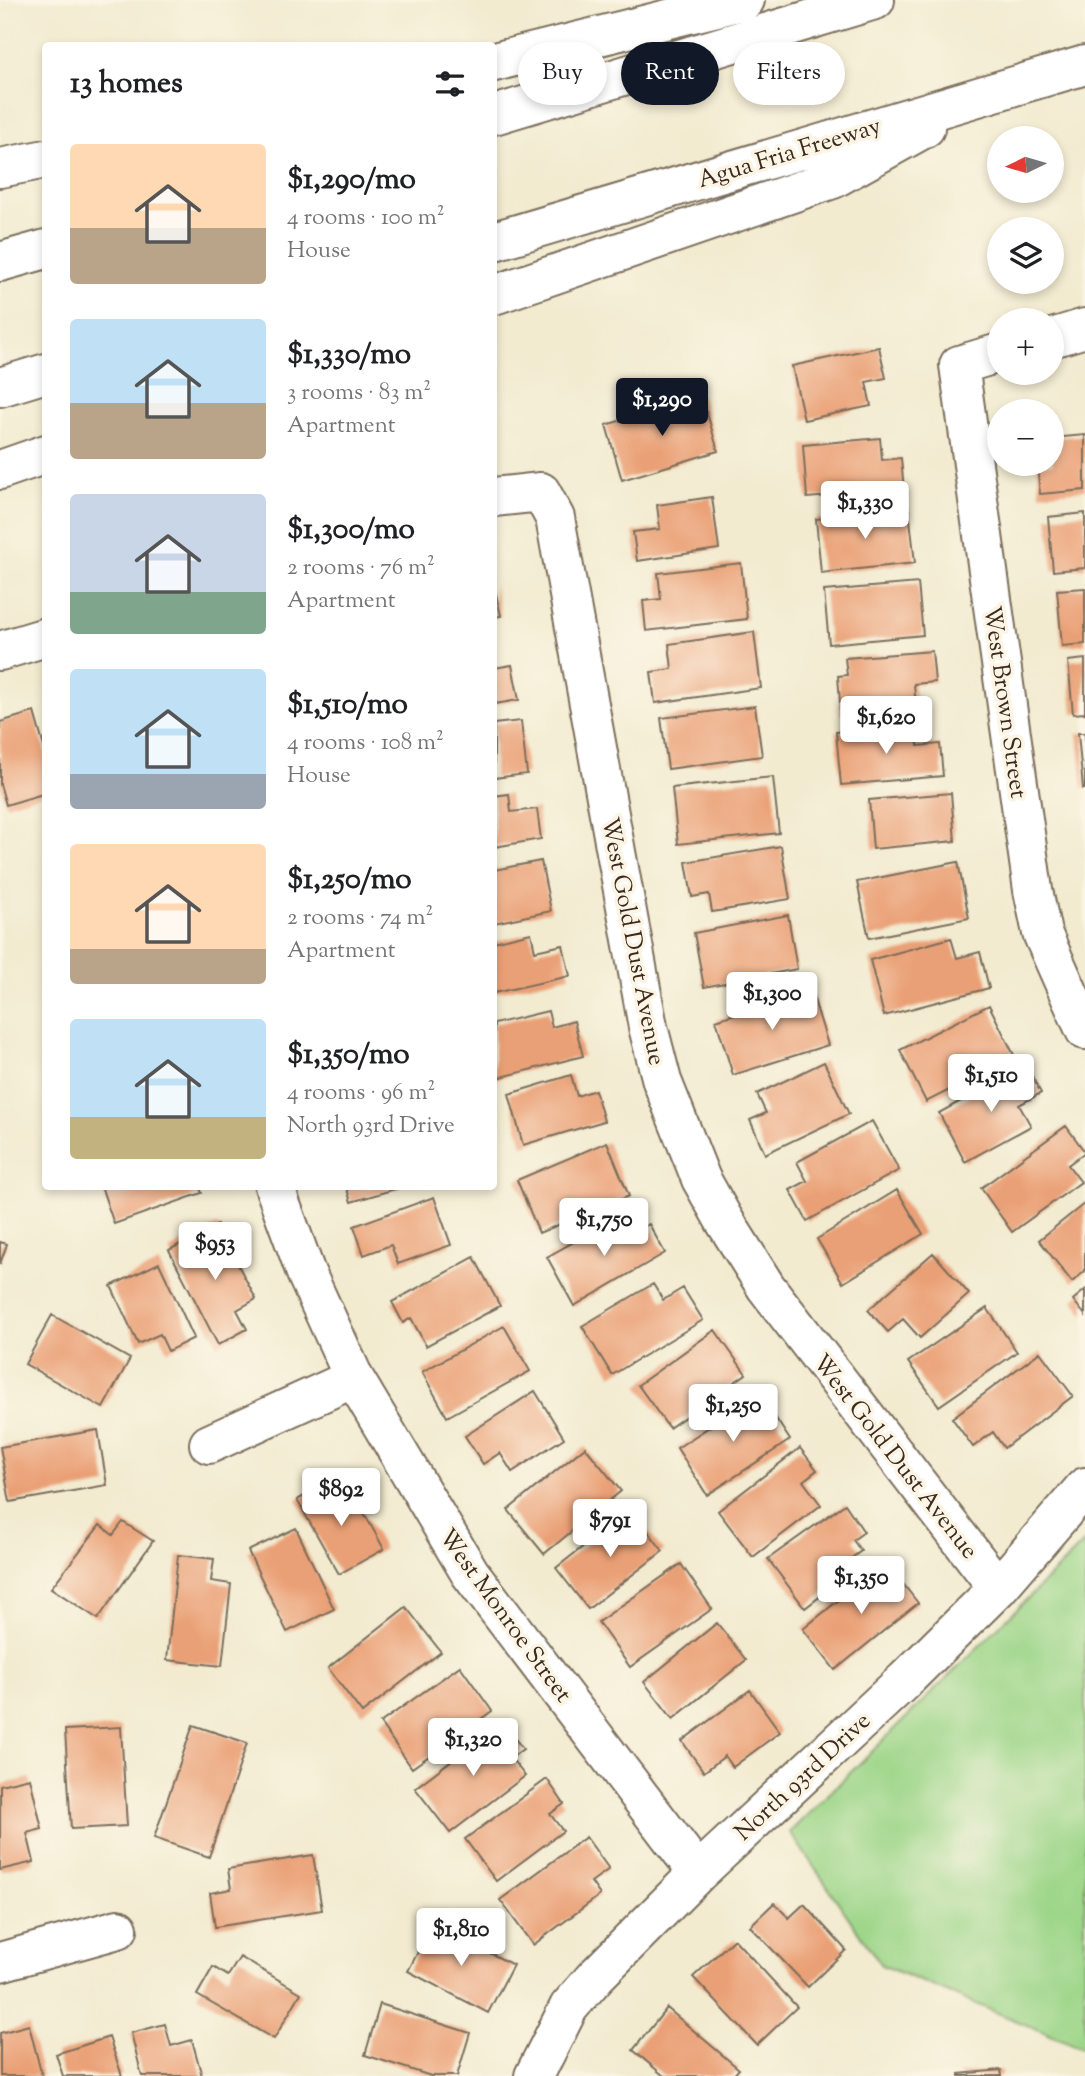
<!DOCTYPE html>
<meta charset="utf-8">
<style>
:root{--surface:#fff;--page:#f6f6f6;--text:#202124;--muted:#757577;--accent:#111827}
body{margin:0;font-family:"Sorts Mill Goudy",serif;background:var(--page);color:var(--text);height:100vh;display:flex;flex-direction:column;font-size:26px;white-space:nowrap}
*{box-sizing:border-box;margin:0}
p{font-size:23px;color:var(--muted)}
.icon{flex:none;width:38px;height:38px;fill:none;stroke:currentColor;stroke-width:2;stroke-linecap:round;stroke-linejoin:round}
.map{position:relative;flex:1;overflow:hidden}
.panel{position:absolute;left:42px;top:42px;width:455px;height:1148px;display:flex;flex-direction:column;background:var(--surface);border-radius:7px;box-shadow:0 4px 10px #0003}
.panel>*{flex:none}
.top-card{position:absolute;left:518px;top:42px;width:462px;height:63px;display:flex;gap:14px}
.needle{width:46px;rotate:265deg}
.tools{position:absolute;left:987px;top:126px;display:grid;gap:14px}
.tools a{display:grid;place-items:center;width:77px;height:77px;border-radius:50%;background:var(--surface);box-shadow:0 4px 10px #0003;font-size:35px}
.price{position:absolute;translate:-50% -60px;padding:0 16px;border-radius:7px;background:#fff;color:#222;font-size:23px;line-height:46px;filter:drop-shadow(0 2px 4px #0008)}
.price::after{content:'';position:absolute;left:50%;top:42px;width:21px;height:16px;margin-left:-10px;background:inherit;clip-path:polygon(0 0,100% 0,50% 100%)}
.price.active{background:var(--accent);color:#fff}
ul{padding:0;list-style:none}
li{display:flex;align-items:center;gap:21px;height:175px;padding:0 28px}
li span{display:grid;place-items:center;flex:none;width:196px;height:140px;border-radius:7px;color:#555}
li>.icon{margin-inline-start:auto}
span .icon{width:84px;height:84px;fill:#fffc;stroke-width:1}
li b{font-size:30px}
h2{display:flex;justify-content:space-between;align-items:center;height:84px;padding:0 28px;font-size:30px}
.chip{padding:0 24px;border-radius:32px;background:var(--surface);box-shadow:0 4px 10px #0003;font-size:24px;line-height:63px}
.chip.active{background:var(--accent);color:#fff}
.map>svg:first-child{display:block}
.green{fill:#9dd689;stroke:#6c8054;stroke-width:2}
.building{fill:#eaa076}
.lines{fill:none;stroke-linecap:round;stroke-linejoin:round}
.minor-casing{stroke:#7b6e5c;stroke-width:42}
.highway-casing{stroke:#7b6e5c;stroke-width:42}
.minor{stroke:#fff;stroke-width:38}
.highway{stroke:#fff;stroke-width:38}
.labels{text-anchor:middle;stroke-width:7;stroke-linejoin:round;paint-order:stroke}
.street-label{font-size:24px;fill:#3b2a1e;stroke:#fcf5e5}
</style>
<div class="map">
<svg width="1085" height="2076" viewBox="0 0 1085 2076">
<rect width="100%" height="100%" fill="#fcf5e5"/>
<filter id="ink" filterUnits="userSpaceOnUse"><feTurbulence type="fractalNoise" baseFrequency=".0143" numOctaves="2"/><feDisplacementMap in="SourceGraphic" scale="14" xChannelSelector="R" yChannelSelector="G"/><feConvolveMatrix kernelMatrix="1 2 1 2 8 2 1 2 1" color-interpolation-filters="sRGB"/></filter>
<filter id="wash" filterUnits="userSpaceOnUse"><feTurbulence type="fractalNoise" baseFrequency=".00686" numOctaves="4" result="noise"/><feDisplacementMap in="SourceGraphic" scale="28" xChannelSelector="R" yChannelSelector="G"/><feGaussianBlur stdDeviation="1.57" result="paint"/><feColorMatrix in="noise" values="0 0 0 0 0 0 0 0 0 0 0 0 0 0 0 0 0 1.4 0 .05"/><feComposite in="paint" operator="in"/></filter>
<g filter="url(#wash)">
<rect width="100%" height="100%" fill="#f2ebd0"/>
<path class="green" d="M1085,1542V2049L881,1965L790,1832Z"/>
<g id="blocks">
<path class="building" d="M879,347L886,378L866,382L871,406L804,420L792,366Z
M702,396L718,451L622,480L606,425Z
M1085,435V490L1040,494L1037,464H1052V438Z
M880,438L882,460L901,458L904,490L807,498L803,445Z
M712,497L719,549L637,561L633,532L660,529L657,505Z
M909,510L915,563L821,573L816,519Z
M1085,513V568L1053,571L1048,517Z
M741,563L747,619L646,631L643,601L661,599L658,573Z
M918,583L923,635L829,644L824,591Z
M494,585L501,616L494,617Z
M1085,588V644L1062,646L1057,590Z
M754,632L761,688L655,703L651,672L672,669L669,644Z
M932,651L935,682L914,684L916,708L841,715L838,676L847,675L845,658Z
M1085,659V713L1073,714L1068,661Z
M512,665L519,700L494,704V668Z
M755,706L762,756L668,769L661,718Z
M34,712L46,754V793L6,805L0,784V722Z
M521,721L527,774L494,778V724Z
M916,725L918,746L940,744L943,776L841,785L836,732Z
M1078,733H1085V789H1083Z
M773,777L779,833L678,844L672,788Z
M951,793L955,841L873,849L869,800Z
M509,794L511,812L537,809L541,839L494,847V796Z
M781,846L790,899L712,912L709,894L692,897L686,862Z
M541,861L551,911L494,923V870Z
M958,862L969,918L869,938L857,882Z
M788,915L797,969L704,987L694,933Z
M531,933L535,951L563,945L570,976L494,993V942Z
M951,938L957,958L980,952L989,988L884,1016L870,960Z
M811,990L828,1045L733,1075L716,1020Z
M989,1005L1015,1057L926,1102L900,1050Z
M548,1011L552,1027L574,1021L583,1056L494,1079V1024Z
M824,1062L849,1114L765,1154L750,1120L766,1113L757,1094Z
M1026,1065L1041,1093L1019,1105L1031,1126L965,1162L939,1113Z
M571,1075L577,1096L595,1090L604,1121L523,1145L509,1094Z
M872,1121L899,1170L807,1221L790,1190L807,1181L797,1162Z
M1066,1126L1085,1152L1068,1165L1081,1182L1012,1232L981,1188Z
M607,1142L629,1196L539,1233L517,1180Z
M101,1186H199L202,1193L114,1224Z
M346,1186H402V1187L351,1202Z
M897,1190L923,1234L843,1283L817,1239Z
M434,1197L451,1245L398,1264L391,1245L364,1255L354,1226Z
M1085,1203V1271L1072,1282L1039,1240Z
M620,1216L630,1234L649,1224L665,1253L574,1306L547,1257Z
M217,1225L256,1299L237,1310L247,1329L218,1345L169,1250Z
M0,1242L7,1244L0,1264Z
M933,1253L969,1294L920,1338L903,1319L888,1332L868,1310Z
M474,1257L500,1306L426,1346L411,1318L403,1323L392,1302Z
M159,1263L194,1338L168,1351L160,1334L138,1344L111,1286Z
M653,1284L663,1300L683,1288L703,1320L612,1375L582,1326Z
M1085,1290V1315L1073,1300Z
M987,1308L1017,1352L939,1406L908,1362Z
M52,1315L130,1359L103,1408L25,1364Z
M504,1326L530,1371L447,1417L422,1372Z
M715,1330L746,1374L669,1428L638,1385Z
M1040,1352L1073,1396L1004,1448L993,1432L973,1447L952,1418Z
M535,1391L564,1438L512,1472L500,1453L483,1464L465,1436Z
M760,1394L790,1440L707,1495L677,1448Z
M98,1430L107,1485L10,1502L0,1447Z
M585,1447L621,1491L544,1554L508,1510Z
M800,1448L817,1470L803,1481L821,1505L753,1557L718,1511Z
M325,1485L335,1503L353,1493L384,1549L339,1574L297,1500Z
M845,1504L864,1532L853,1540L861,1551L849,1560L856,1569L805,1608L768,1559Z
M631,1509L663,1551L588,1609L556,1568Z
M123,1522L153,1541L98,1619L51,1588L100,1525L113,1535Z
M296,1528L334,1609L287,1632L248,1551Z
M178,1555L214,1559L211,1581L231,1584L222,1666L167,1660Z
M886,1562L918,1603L835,1670L803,1629Z
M681,1564L712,1609L630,1667L598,1622Z
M406,1607L441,1652L362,1713L328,1668Z
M717,1623L746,1660L673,1719L644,1682Z
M460,1666L492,1711L412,1768L380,1723Z
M750,1690L780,1732L733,1767L725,1756L704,1772L682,1741Z
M502,1722L523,1749L511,1758L525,1776L450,1833L415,1788Z
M193,1725L247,1743L209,1857L154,1838Z
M121,1727L127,1826L71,1829L65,1730Z
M30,1778L42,1829L27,1833L34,1862L0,1870V1785Z
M547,1779L564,1804L550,1814L563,1831L496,1881L465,1839Z
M586,1837L609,1869L591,1882L600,1895L533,1945L500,1900Z
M313,1855L322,1910L215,1927L210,1893L231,1889L228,1869Z
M774,1903L789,1918L804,1904L846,1950L808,1987L750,1926Z
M433,1923L513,1965L488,2013L408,1971Z
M734,1939L797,2007L757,2045L693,1977Z
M240,1957L301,1993L274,2039L197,1995L213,1967L228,1976Z
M380,2004L470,2033L457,2076H431L365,2055Z
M667,2008L739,2069L733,2076H664L633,2050Z
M165,2024L171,2046L192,2040L202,2076H142L131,2033Z
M29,2025L42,2076H0V2033Z
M109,2037L122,2076H63L56,2054Z
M1001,2070L1002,2076H959V2074Z"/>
</g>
</g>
<g filter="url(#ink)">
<use href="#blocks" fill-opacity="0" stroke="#7b6e5c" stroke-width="2"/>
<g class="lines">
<g class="minor-casing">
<path id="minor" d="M1052,338L1085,328
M999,353L959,365L1033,890L1042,933L1085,1030
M494,497L541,492L555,518L648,1027L662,1081L701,1179L724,1220L766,1287L998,1588
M0,651L46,637
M274,1186L306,1273L354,1378L470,1573L698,1873
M209,1444L354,1378
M0,1962L118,1929
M534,2076L569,2007L595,1977L698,1873L905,1680L998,1588L1085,1487"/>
</g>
<g class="highway-casing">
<path id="highway" d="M494,62L745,0
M494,115L875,0
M0,168L46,159
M494,241L1085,65
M0,262L46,249
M494,295L833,179L925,128
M0,387L46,373
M0,470L46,454"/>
</g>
<use href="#minor" class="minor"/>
<use href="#highway" class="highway"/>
</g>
</g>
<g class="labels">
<g class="street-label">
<text transform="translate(789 152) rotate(-17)" y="8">Agua Fria Freeway</text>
<text transform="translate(1006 702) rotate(82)" y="8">West Brown Street</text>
<text transform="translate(634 941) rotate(79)" y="8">West Gold Dust Avenue</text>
<text transform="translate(896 1456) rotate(52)" y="8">West Gold Dust Avenue</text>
<text transform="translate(506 1615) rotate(54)" y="8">West Monroe Street</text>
<text transform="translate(802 1776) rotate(-43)" y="8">North 93rd Drive</text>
</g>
</g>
</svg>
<div class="tools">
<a><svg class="needle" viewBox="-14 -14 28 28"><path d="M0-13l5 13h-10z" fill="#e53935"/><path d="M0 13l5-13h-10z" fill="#757577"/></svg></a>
<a><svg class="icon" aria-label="layers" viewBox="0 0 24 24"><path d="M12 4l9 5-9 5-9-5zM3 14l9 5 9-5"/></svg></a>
<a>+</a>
<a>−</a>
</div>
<b class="price active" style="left:662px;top:438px">$1,290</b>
<b class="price" style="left:865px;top:541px">$1,330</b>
<b class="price" style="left:886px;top:756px">$1,620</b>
<b class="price" style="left:772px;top:1032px">$1,300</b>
<b class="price" style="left:991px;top:1114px">$1,510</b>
<b class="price" style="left:604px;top:1258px">$1,750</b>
<b class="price" style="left:215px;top:1282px">$953</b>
<b class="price" style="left:733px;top:1444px">$1,250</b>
<b class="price" style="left:341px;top:1528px">$892</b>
<b class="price" style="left:610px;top:1559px">$791</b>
<b class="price" style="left:861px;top:1616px">$1,350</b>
<b class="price" style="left:473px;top:1778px">$1,320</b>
<b class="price" style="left:461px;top:1968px">$1,810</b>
<div class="top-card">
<a class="chip">Buy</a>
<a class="chip active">Rent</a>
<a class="chip">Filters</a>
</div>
<section class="panel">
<h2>13 homes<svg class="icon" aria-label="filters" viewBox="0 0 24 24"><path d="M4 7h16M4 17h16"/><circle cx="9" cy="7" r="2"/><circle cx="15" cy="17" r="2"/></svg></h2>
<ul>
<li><span style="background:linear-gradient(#ffd9b3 60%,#b9a48a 0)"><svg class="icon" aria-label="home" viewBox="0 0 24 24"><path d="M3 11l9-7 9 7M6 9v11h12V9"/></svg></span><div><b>$1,290/mo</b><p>4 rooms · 100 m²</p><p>House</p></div></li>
<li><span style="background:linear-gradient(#bfe0f5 60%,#b9a48a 0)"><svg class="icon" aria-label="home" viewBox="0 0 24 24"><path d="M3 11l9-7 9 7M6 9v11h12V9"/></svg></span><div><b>$1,330/mo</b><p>3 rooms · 83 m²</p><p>Apartment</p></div></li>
<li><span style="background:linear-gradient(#c9d6e8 70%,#7fa58c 0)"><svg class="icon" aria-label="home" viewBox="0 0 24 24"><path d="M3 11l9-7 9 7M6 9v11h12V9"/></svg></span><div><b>$1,300/mo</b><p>2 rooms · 76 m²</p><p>Apartment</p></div></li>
<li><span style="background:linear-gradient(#bfe0f5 75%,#9aa5b1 0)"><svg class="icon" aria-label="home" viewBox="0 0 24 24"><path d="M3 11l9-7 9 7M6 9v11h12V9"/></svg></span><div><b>$1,510/mo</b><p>4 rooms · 108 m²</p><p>House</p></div></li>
<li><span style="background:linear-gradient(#ffd9b3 75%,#b9a48a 0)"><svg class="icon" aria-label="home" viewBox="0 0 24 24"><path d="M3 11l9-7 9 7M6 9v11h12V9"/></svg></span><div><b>$1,250/mo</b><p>2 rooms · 74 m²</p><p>Apartment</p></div></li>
<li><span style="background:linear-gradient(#bfe0f5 70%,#c2b280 0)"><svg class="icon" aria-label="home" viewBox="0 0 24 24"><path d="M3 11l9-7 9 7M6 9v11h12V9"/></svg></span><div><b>$1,350/mo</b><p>4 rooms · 96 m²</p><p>North 93rd Drive</p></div></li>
</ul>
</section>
</div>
